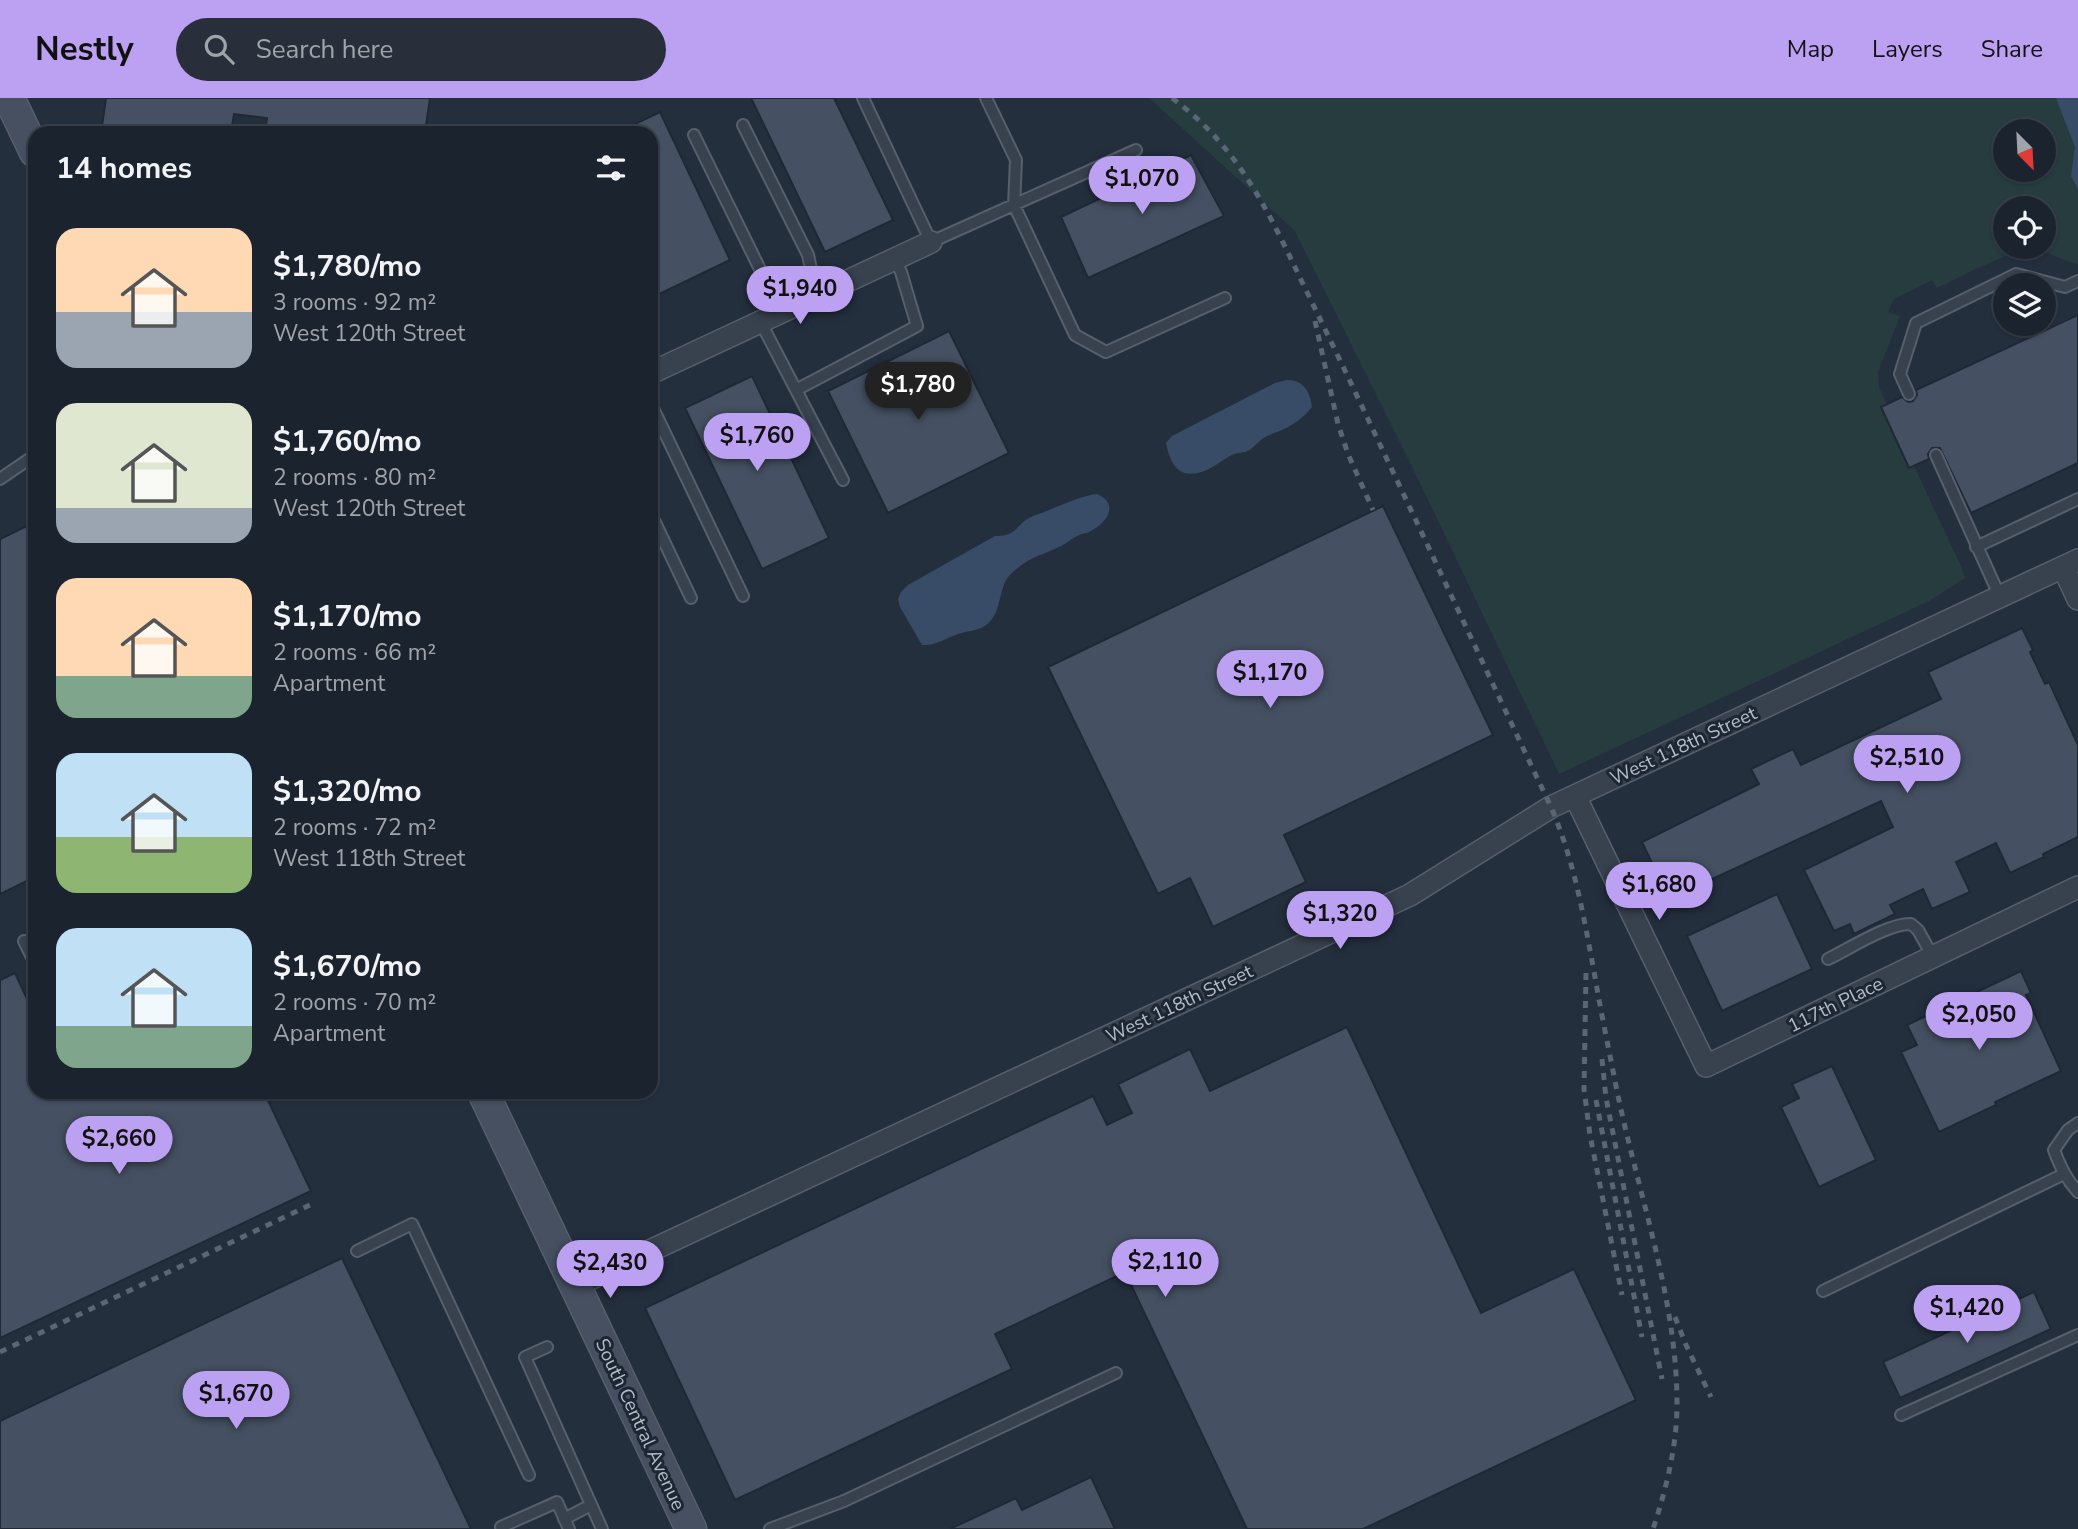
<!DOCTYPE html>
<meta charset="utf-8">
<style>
:root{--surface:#1b232e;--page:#282f3a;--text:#f1f3f6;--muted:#a0a4aa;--line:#39404a;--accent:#bca0f2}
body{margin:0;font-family:"Nunito Sans",sans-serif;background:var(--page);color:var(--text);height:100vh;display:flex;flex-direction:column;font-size:26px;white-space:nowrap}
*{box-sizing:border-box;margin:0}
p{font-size:23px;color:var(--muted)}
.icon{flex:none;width:38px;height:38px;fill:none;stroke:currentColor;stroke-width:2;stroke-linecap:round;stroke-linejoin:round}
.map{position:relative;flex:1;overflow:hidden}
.sheet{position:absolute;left:28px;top:28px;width:630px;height:973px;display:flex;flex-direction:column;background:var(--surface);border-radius:21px;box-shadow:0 2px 5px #0004,0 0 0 2px var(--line)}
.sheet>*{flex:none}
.needle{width:46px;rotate:156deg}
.fabs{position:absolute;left:1993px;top:21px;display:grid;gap:14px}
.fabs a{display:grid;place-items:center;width:63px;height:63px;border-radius:50%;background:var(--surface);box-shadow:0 2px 5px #0004,0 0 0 2px var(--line);font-size:35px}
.price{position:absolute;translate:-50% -60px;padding:0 16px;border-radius:24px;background:var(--accent);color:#111;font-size:23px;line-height:46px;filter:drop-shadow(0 2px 4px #0008)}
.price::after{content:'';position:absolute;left:50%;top:42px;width:21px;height:16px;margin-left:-10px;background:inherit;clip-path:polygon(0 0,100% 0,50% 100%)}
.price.active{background:#222;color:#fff}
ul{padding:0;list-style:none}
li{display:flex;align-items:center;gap:21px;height:175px;padding:0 28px}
li span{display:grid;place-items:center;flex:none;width:196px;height:140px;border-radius:21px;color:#555}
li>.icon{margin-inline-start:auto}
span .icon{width:84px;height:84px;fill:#fffc;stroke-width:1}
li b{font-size:30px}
h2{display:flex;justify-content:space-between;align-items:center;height:84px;padding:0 28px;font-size:30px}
header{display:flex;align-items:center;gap:42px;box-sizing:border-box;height:98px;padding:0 35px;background:var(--accent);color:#111}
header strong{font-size:33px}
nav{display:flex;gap:38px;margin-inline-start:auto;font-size:24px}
.search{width:490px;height:63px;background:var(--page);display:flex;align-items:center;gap:18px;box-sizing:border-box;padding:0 24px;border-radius:38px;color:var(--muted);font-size:26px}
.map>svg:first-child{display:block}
.green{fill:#263c3f;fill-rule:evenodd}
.water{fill:#394c67}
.building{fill:#455162;stroke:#1f2835;stroke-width:2}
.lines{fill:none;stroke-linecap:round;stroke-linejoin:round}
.lane-casing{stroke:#565f6c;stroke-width:14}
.street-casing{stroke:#565f6c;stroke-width:24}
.secondary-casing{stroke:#565f6c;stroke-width:33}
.lane{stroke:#38414e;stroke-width:10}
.street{stroke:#38414e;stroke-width:21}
.secondary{stroke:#465061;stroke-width:30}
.rail{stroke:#5a6575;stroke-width:5;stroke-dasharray:7 7;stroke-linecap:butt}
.labels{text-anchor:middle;stroke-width:6;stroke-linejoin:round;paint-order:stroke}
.street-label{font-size:19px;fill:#b4bcc9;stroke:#1d2633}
</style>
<header>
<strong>Nestly</strong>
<div class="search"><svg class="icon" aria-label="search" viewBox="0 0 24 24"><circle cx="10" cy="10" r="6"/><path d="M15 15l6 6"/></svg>Search here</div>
<nav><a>Map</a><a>Layers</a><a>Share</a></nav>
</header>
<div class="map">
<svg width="2078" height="1431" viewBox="0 0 2078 1431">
<rect width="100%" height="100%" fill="#242f3e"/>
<path class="green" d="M1149,0H2078V166C2062,164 2049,152 2032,151C2012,151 1957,181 1937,190L1932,182L1894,201L1888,214L1900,218L1878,274L1879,289L1887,306L1881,309L1909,370L1914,368L1961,468L1965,480L1929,503L1559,676L1421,387L1295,133ZM2006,33H2044V72H2006ZM2006,110H2044V149H2006Z"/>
<path class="water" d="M2056,0H2078V91L2071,78L2075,49Z
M1287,282C1304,282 1310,294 1312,309C1303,321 1290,329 1277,334C1272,336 1266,338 1262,341C1257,345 1252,352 1245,354C1239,355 1235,355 1230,358C1216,366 1202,379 1185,375C1173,372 1168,356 1166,345L1172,338L1275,285Z
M1097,396C1118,405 1109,422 1094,431C1089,435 1084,435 1079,437C1072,440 1067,445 1061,448C1050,454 1037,457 1026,464C1020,468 1010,475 1006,482C998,497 1001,519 983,529C976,533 966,533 958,536C946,540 935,548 922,547L900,509L898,501L901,494L908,487L995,438C1018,439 1016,425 1033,418C1052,412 1078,398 1097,396Z"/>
<path class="building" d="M106,0H430L425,35H265L267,20L234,16L231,35H101Z
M751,0H834L893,122L825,154Z
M660,14L730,162L651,200V35H616Z
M1191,57L1224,118L1088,180L1061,119Z
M2078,217V365L1971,415L1940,350H1932L1928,356L1929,361L1909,370L1881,309L1902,299L1908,304L1913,303L1917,297L1916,292Z
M949,233L1009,355L888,415L828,293Z
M752,278L829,440L762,471L685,310Z
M1383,408L1493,637L1284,737L1306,784L1213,829L1190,780L1158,796L1048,569Z
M35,424V779L0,796V441Z
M2022,530L2033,552L2030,554L2045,586L2049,584L2078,647V739L2043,756L2044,759L2010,775L1996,745L1956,764L1970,794L1932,811L1923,791L1890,807L1895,816L1854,836L1850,826L1834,833L1804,772L1893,729L1881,703L1669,801L1642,744L1759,686L1751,671L1793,651L1801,667L1941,601L1928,574Z
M1777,796L1812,871L1722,913L1687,838Z
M2021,873L2031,895L2026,897L2061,973L1995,1004L1996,1007L1939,1034L1901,954L1917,947L1907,927Z
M15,875L35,918V994H264L311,1093L0,1240V882Z
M1347,929L1481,1215L1574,1171L1636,1302L1363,1431H1247L1125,1174L995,1236L1012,1271L735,1402L645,1210L1093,998L1107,1027L1132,1015L1118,986L1190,951L1210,993Z
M1832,968L1876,1062L1819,1089L1781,1009L1799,1000L1792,986Z
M342,1160L471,1431H0V1323Z
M2034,1194L2051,1231L1900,1300L1883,1264Z
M1091,1379L1115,1431H950L1016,1400L1022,1412Z"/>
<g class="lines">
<g class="lane-casing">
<path id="lane" d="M863,0L931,144L1136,52
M986,0L1016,62L1014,107L1075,237L1106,254L1225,200
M743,27L808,157L817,198
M694,37L781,214
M760,223L843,382
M796,292L917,228L901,174L895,161
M1909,296L1900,276L1916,225L2016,176L2065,189L2078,183
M651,306L743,498
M1936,357L2000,499
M0,381L35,357
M651,416L691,500
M1976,449L2078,401
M24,843L35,865
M1828,861C1849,851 1889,825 1911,826L1918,832L1933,859
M2078,1025L2068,1032L2054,1052C2060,1068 2066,1081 2078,1094
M357,1153L412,1126L529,1377
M1823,1193L2064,1076
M547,1249L525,1259L602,1431
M1901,1317L2078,1237
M564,1421L591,1407
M501,1429L557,1404L569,1431
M770,1431L844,1403L1116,1275"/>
</g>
<g class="street-casing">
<path id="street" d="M651,275L931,144
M2063,469L2078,501
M1575,698L1706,968L2078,789
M575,1188L1410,797L1551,709L2078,462"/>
</g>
<g class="secondary-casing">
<path id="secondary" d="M9,0L35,54
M483,994L691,1431"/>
</g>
<use href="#lane" class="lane"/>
<use href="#street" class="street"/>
<use href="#secondary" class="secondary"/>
<path class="rail" d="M1172,0C1240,50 1269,115 1304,188C1328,237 1352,287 1375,336C1434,460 1492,585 1551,709C1575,765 1584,820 1595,879C1601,915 1609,952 1616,988C1637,1093 1677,1199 1677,1306C1677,1348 1666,1392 1653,1431
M1315,223L1338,326L1348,356L1373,412
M1586,875L1584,991L1590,1037L1622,1197
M1602,961L1606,1000L1662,1281
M1596,1002L1642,1239
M1675,1219L1686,1247L1711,1299
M0,1254L310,1107"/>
</g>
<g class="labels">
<g class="street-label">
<text transform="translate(1683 647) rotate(-25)" y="7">West 118th Street</text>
<text transform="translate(1179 905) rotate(-25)" y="7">West 118th Street</text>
<text transform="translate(1835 906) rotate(-26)" y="7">117th Place</text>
<text transform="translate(641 1326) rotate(65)" y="7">South Central Avenue</text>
</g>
</g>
</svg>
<div class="fabs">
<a><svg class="needle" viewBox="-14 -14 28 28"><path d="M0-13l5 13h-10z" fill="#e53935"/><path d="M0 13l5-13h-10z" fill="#a0a4aa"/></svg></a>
<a><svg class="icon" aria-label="locate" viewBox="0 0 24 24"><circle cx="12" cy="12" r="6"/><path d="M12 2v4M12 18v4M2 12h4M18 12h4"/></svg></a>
<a><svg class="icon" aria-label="layers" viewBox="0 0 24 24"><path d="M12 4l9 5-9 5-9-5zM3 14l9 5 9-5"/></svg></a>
</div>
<b class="price" style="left:1142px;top:118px">$1,070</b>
<b class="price" style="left:800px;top:228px">$1,940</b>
<b class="price active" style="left:918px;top:324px">$1,780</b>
<b class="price" style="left:757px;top:375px">$1,760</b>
<b class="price" style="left:1270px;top:612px">$1,170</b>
<b class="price" style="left:1907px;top:697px">$2,510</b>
<b class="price" style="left:1659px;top:824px">$1,680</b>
<b class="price" style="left:1340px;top:853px">$1,320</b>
<b class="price" style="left:1979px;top:954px">$2,050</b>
<b class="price" style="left:119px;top:1078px">$2,660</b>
<b class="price" style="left:1165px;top:1201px">$2,110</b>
<b class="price" style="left:610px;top:1202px">$2,430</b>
<b class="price" style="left:1967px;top:1247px">$1,420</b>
<b class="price" style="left:236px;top:1333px">$1,670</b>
<section class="sheet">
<h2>14 homes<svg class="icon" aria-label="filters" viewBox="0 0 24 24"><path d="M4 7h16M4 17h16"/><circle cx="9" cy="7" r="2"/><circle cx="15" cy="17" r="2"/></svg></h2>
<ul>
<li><span style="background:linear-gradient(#ffd9b3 60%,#9aa5b1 0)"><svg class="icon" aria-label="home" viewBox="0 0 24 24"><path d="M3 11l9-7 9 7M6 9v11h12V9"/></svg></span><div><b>$1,780/mo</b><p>3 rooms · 92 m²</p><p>West 120th Street</p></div></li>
<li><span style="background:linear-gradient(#dfe7d0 75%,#9aa5b1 0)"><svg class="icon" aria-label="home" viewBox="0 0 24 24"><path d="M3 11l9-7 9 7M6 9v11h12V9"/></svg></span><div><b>$1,760/mo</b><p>2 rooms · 80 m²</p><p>West 120th Street</p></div></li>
<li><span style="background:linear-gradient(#ffd9b3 70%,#7fa58c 0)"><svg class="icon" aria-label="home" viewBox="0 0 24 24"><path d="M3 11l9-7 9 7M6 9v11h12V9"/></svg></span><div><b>$1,170/mo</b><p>2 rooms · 66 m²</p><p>Apartment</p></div></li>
<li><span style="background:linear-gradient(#bfe0f5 60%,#8fb573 0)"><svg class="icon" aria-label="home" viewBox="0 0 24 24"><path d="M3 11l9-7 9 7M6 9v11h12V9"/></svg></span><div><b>$1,320/mo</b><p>2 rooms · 72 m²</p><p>West 118th Street</p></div></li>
<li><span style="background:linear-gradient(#bfe0f5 70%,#7fa58c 0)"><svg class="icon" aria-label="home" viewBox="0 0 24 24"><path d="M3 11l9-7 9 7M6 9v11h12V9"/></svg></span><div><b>$1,670/mo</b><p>2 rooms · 70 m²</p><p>Apartment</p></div></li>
</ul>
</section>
</div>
